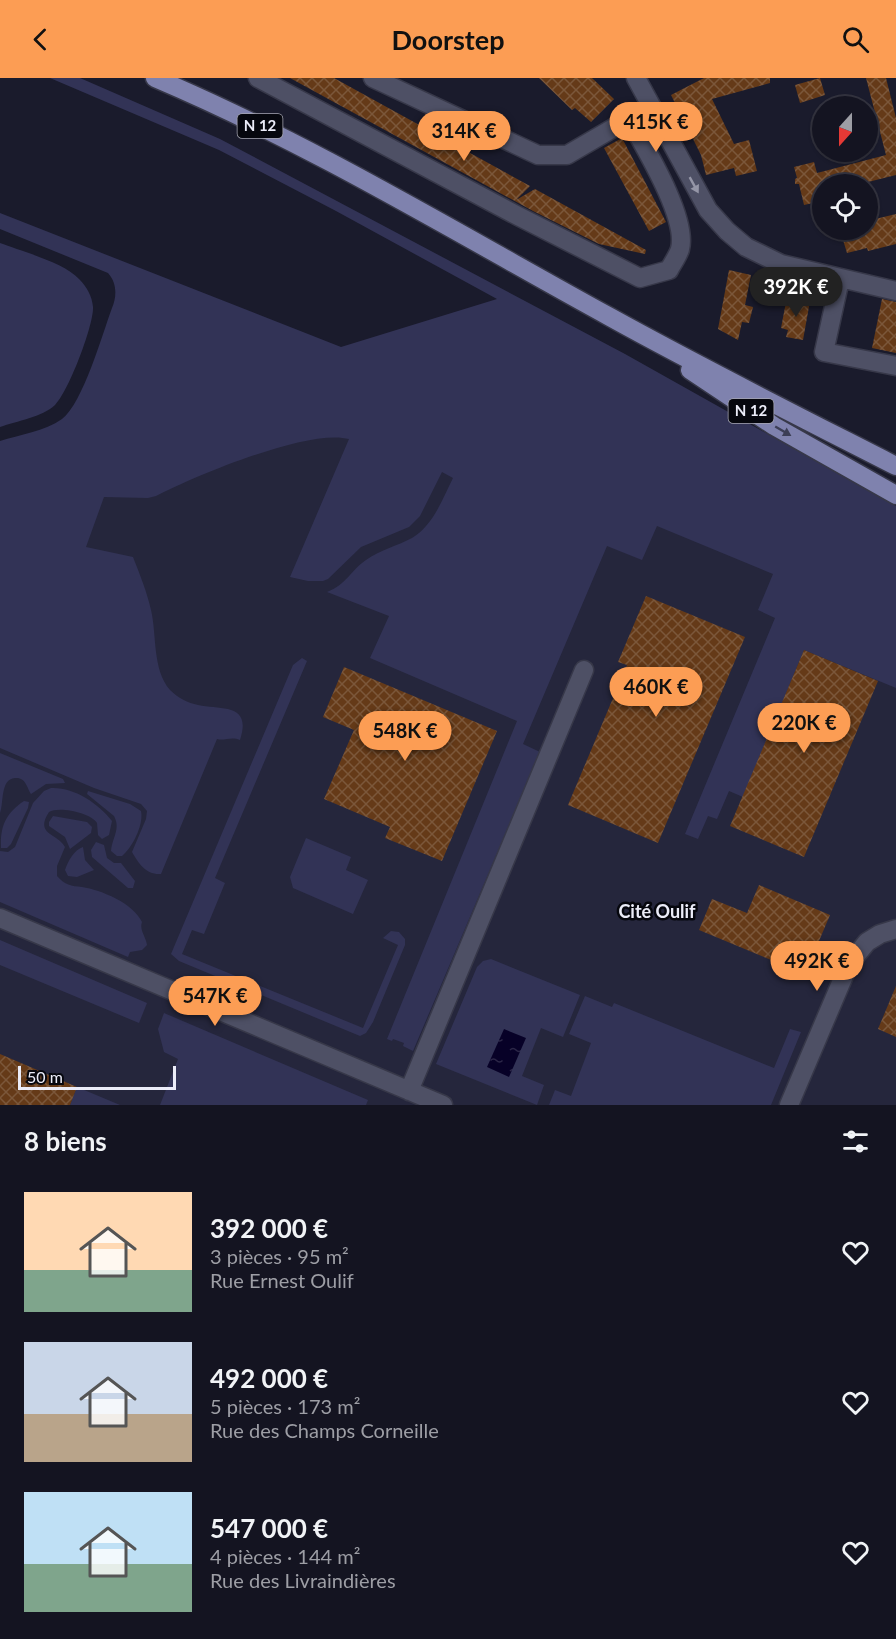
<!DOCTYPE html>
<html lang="fr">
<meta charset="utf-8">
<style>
:root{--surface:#141421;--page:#1d1d2a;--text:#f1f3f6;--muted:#9d9ea5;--line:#33333f;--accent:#fc9d54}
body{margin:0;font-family:Lato,sans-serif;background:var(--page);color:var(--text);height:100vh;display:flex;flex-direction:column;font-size:22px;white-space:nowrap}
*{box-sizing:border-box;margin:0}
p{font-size:20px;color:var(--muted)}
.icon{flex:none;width:33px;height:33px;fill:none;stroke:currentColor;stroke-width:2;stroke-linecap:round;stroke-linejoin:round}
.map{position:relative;height:1027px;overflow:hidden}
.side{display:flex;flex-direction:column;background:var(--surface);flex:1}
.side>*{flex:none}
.needle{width:39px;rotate:201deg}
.controls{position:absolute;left:812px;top:18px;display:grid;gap:12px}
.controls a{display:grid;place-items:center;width:66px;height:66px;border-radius:50%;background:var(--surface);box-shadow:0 2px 4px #0004,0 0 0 2px var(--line);font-size:30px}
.scale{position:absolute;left:18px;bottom:15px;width:158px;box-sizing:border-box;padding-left:6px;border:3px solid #ebecf8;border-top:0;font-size:16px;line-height:21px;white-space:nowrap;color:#ebecf8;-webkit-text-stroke:4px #06070e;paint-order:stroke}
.price{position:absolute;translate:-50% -51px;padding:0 14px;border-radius:21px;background:var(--accent);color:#111;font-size:20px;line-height:39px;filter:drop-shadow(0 2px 3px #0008)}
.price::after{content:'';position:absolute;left:50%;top:36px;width:18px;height:14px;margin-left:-9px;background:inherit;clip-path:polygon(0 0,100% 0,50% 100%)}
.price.on{background:#222;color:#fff}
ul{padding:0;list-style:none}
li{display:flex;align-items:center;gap:18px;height:150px;padding:0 24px}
li span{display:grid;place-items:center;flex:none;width:168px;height:120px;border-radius:0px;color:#555}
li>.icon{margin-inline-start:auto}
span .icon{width:72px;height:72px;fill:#fffc;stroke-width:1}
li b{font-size:26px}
h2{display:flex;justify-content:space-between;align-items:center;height:72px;padding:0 24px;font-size:26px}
header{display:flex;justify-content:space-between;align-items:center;height:78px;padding:0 24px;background:var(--accent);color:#111;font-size:27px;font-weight:700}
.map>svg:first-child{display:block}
.built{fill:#25263c}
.green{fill:#323356}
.water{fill:url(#water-ripples)}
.building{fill:url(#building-cross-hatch)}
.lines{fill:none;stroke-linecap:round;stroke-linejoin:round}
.minor-casing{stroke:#373849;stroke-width:21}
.major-casing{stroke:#373849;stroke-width:21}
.minor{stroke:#4e5065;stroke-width:18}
.major{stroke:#7f82ae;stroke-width:18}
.oneway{fill:#9596a7}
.oneway2{fill:#3c3e56}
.labels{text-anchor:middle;stroke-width:5;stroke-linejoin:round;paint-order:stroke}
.shield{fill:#06070e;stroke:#a6a7b2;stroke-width:1.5}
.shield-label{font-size:15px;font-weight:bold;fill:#ebecf8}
.neighbourhood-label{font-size:18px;font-weight:bold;fill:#ebecf8;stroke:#06070e}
</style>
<header><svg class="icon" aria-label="back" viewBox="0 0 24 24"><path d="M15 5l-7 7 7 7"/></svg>Doorstep<svg class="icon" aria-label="search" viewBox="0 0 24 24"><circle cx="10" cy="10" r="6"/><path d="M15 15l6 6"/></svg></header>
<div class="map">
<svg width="896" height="1027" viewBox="0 0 896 1027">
<defs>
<pattern id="water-ripples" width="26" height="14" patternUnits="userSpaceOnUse" patternTransform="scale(1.5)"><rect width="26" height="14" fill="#070127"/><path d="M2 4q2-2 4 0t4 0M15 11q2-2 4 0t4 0" fill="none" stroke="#2b2647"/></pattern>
<pattern id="building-cross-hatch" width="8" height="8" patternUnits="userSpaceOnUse" patternTransform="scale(1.5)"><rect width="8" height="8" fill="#653a18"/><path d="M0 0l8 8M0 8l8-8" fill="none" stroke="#7b573a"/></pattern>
</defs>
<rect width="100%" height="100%" fill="#1a1b2c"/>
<path class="built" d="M380,291L896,539V1027H0V416Z"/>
<path class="green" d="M50,0H80L220,61L625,276L896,428V610L804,572L743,719L729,713L717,741L708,738L698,761L685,756L775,540L758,532L773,496L657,448L642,482L607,468L523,666L540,674L413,973L403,968L404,965L393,961L392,963L387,961L517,643L370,580L389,538L327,514C346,507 351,492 366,482C380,472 397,468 412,460C433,448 443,420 453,400L442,394L420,438L409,449L361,469L328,501L323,503H308L290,499L349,361C309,350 195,398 156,418L148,420L104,419L86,469L133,479C140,497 147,514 151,532C157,557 152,591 170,612C178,620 188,625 198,627C222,632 252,625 240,662C231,658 225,663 217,661L161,796C146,797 139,786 132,774L146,741L147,733L141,726L94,710L0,670V363C19,357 45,353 62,341C83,325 102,257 112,230C117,218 117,205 108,195L0,151V135L341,269L497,221L336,133L219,72Z
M0,165C21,173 65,185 79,201C87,209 92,218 93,229C94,247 68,315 55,327C42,339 17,343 0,349Z
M302,580L307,583L215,800L225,805L204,856L192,852L182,876L363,950L398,867L383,860L391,853L399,854L405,861V867L373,944L366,955L360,958L179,883L171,876L293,587Z
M0,675L63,701L65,705L46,706L31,716C27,710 26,699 15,700C0,701 4,725 0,735Z
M51,710C74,709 98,725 112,743L109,757L102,761L98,757L97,745C91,735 59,728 49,734C34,757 58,755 65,769L57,788V798C65,807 71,808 82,809C101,812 133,825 142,844C139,852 146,859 147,867L142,872L130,874L128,879L0,824V773L8,774L15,769L33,725L44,713Z
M88,713L130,726L141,733C144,747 132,770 122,778H117L111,773C112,760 121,751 114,738L87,716Z
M24,723L29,724L28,730L11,766L7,770H1C0,748 6,735 24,723Z
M53,738L87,744L92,749L91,755L70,771L65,759L49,748V744Z
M306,760L351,779L346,792L368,802L353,836L293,810L290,799Z
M96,764L104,767L107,780L114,785H121L135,803L133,810H128L92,779L91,772Z
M83,769L85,782L94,792L77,799L68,798L65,792C68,783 74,772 83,769Z
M0,862L147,925L139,945L0,887Z
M491,881L580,917L563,959L541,950L522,998L544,1007L537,1027L436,986L477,889L483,883Z
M585,918L612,929L614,925L774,990L790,951L801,954L771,1027H549L555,1012L571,1018L591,965L569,956Z
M164,935L368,1022L366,1027H160L178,981L164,974L158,951Z
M77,1009L120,1027H70Z"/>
<path class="water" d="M504,951L526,960L509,999L487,989Z"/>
<path class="building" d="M290,0H334L530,108L516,122L535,111L646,172L645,176L599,166L533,133Z
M539,0H592L614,21L591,44L575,30L572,32Z
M704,0H770V5L712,21L734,66L749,62L757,93L736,98L734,90L706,97L701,77L671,17Z
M820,0L825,17L800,25L795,7Z
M866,0H886L896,40V97L860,106H822V123L804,127L799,106H795V101L797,100L794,89L814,84L817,95L886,77Z
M622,60L666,144L649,153L604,70Z
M896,136V166L868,173L867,170L847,175L840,152H867V143Z
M729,192L751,197L745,227L753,229L749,245L742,244L738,262L718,251Z
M787,219L810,223L803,262L786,259L788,252L781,250Z
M882,221L896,224V275L872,270Z
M646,518L745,559L658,765L568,727L627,587L618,584Z
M804,572L878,603L804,779L730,748Z
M344,589L497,653L442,783L385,760L390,749L324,721L354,652L323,639Z
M759,807L830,837L805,896L699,852L712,821L747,835Z
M896,908V959L878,951Z
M0,976L77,1009L70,1027H0Z"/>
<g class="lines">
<g class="minor-casing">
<path id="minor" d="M258,0L518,138L640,200L669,192C672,186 678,178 680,171C688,140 645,70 629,41
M373,0L538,77H567L639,35
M636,0L708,132L727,153L746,169L781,186L896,213
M840,201L824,274L896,288
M0,840L443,1027
M409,1013L584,592
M789,1027L849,886L867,864L880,856L896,851"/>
</g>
<g class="major-casing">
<path id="major" d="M155,0C313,67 460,157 610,239C704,291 800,339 896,388
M690,292L774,348L896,417"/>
</g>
<use href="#minor" class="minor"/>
<use href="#major" class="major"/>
</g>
<defs><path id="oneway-solid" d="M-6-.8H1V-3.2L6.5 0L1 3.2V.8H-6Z" transform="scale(1.5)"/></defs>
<use class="oneway" href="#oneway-solid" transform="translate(694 107) rotate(61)"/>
<use class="oneway2" href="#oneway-solid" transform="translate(783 353) rotate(30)"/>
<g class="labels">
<g class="shield">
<rect x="237.5" y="36" width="45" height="24" rx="4.5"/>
<rect x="728.5" y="321" width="45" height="24" rx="4.5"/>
</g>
<g class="shield-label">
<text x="260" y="53">N 12</text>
<text x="751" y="338">N 12</text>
</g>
<g class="neighbourhood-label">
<text x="657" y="840">Cité Oulif</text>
</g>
</g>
</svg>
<div class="controls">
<a><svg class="needle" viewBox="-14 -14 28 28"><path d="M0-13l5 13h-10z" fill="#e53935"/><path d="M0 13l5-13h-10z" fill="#9d9ea5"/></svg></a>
<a><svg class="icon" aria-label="locate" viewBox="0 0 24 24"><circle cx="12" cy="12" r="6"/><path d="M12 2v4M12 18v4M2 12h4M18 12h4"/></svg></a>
</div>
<div class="scale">50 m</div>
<b class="price" style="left:656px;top:75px">415K €</b>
<b class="price" style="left:464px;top:84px">314K €</b>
<b class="price on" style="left:796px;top:240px">392K €</b>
<b class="price" style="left:656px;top:640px">460K €</b>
<b class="price" style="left:804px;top:676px">220K €</b>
<b class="price" style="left:405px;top:684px">548K €</b>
<b class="price" style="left:817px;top:914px">492K €</b>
<b class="price" style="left:215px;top:949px">547K €</b>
</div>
<section class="side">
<h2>8 biens<svg class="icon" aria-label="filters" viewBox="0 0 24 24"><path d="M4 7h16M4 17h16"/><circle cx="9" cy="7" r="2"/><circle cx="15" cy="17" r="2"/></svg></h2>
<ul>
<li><span style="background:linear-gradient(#ffd9b3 65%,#7fa58c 0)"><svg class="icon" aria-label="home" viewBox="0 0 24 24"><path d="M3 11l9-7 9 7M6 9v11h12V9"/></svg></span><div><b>392 000 €</b><p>3 pièces · 95 m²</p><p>Rue Ernest Oulif</p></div><svg class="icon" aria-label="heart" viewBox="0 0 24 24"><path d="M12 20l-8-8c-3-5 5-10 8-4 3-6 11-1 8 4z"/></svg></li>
<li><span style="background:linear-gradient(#c9d6e8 60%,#b9a48a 0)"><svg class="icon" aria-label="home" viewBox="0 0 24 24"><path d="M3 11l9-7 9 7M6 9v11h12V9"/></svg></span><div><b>492 000 €</b><p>5 pièces · 173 m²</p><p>Rue des Champs Corneille</p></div><svg class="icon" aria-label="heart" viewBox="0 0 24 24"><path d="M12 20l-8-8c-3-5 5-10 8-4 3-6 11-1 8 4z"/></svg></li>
<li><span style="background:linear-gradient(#bfe0f5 60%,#7fa58c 0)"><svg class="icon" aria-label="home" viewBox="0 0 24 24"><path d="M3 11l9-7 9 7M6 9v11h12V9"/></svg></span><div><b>547 000 €</b><p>4 pièces · 144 m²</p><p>Rue des Livraindières</p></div><svg class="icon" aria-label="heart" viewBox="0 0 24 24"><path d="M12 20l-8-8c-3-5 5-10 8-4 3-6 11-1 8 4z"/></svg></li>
</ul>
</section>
